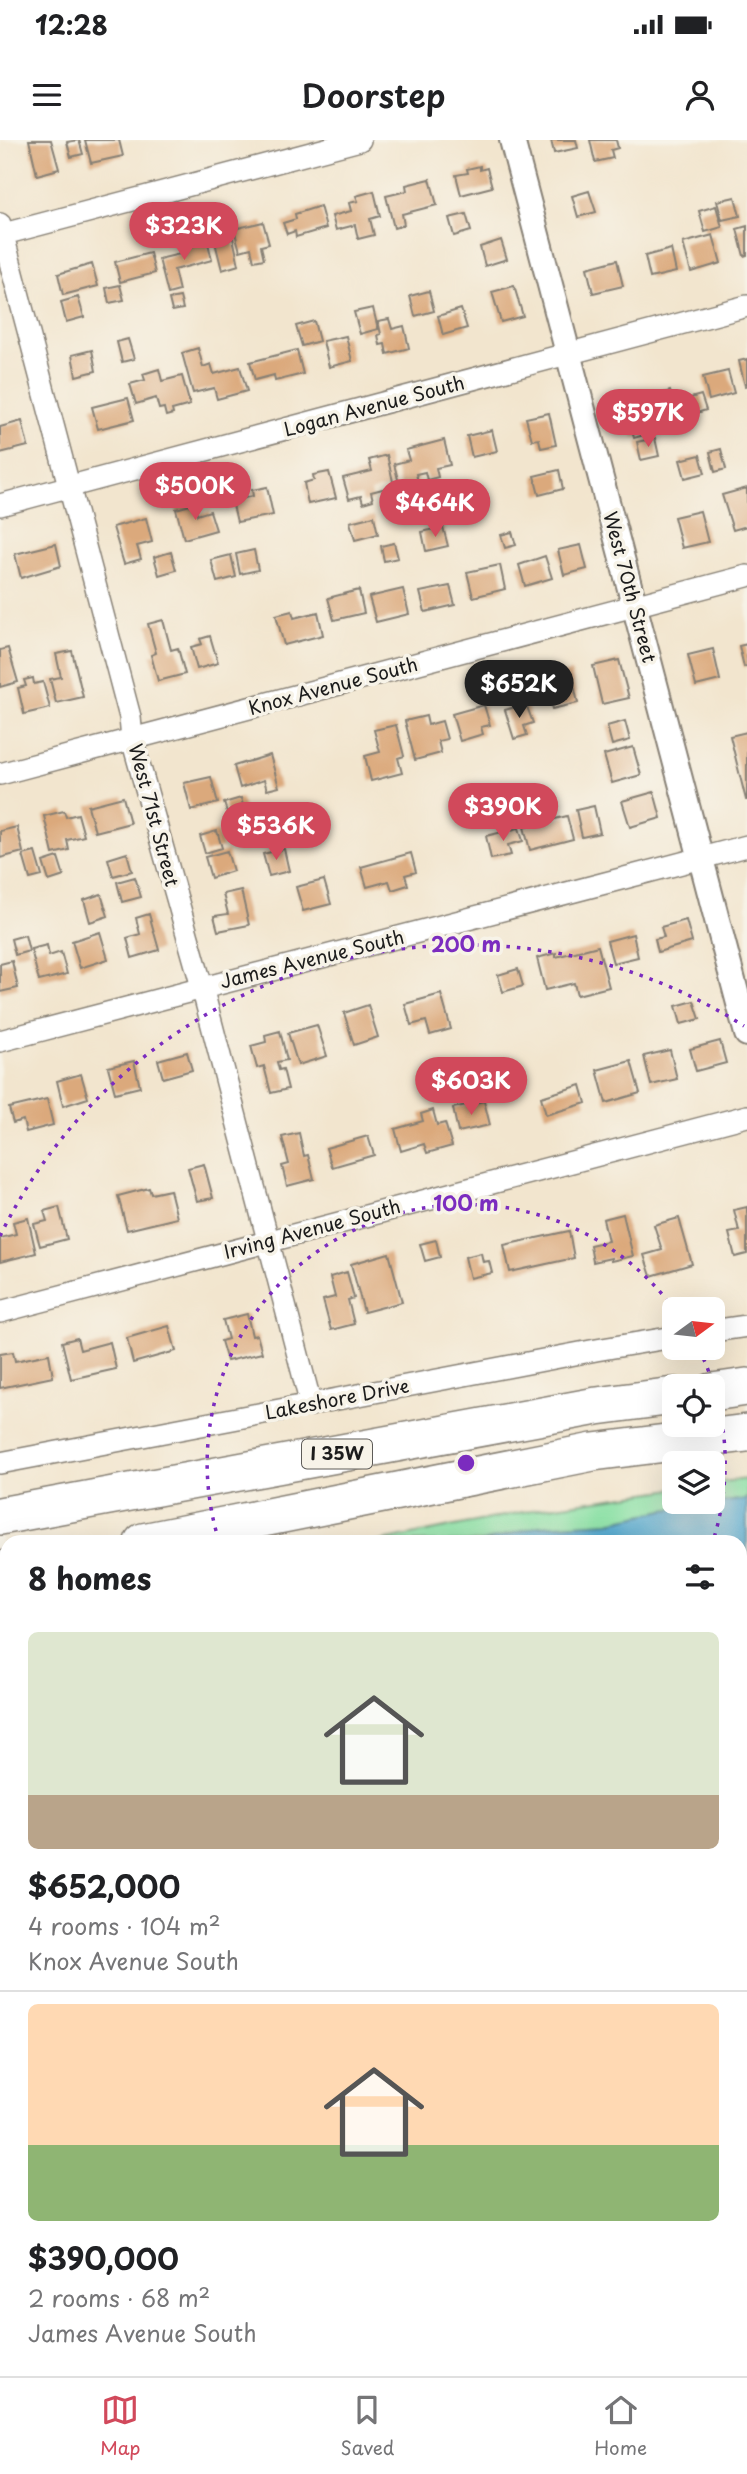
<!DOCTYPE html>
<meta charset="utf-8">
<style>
:root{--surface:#fff;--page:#f6f6f6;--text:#202124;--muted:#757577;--line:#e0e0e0;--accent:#d1495b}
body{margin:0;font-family:"Playpen Sans",sans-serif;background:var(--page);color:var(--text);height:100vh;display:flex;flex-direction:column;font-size:26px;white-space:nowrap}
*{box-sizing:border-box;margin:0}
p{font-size:23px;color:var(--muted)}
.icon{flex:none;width:38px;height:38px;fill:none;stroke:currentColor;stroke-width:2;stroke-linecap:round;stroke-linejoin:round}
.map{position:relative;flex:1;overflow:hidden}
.drawer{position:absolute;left:0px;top:1395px;width:747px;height:842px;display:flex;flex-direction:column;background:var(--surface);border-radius:21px 21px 0 0;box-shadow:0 7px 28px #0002}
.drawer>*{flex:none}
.needle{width:46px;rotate:75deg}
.tools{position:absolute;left:662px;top:1157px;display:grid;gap:14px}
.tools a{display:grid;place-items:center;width:63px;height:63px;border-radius:10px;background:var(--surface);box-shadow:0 7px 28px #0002;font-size:35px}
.price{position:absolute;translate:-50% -60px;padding:0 16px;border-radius:24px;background:var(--accent);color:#fff;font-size:23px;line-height:46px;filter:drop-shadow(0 2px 4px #0008)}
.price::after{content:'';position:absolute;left:50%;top:42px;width:21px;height:16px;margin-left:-10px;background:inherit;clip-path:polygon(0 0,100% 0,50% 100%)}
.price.selected{background:#222;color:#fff}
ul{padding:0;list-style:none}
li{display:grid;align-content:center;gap:14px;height:371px;padding:0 28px}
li+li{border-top:2px solid var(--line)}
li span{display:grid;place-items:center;height:217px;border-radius:10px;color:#555}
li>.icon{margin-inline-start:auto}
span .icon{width:126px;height:126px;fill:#fffc;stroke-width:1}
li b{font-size:30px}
h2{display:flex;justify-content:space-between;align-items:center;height:84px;padding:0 28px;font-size:30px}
.status{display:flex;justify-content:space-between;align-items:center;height:49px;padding:0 35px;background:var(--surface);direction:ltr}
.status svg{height:19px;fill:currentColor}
header{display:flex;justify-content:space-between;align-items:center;height:91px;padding:0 28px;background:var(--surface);font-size:32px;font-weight:600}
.tab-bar{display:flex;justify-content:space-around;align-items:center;height:98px;border-top:2px solid var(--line);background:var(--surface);font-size:19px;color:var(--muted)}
.tab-bar a{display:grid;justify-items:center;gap:4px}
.tab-bar .selected{color:var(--accent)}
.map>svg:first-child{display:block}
.park{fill:#89e0a4;stroke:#527e60;stroke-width:2}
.water{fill:#53a7ce;stroke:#386275;stroke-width:2}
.building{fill:#dba97c}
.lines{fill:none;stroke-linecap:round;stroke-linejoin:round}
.minor-casing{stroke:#878075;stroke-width:24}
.tertiary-casing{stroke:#878075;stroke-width:28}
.motorway-casing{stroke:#878075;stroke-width:40}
.path{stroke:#878075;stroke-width:3.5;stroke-dasharray:2 5;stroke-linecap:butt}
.minor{stroke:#fff;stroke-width:21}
.tertiary{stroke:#fff;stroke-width:24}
.motorway{stroke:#fff;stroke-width:37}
.ring{fill:none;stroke:#7b2cbf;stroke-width:3.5;stroke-dasharray:3.5 7}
.labels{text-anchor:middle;stroke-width:7;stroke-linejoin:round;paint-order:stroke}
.shield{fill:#f7f3e8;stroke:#5e5c59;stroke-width:2}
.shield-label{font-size:18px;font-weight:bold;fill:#1c1c1c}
.street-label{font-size:19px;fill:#1c1c1c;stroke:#f7f3e8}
.centre{fill:#7b2cbf;stroke:#f7f3e8;stroke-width:3.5}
.ring-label{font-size:21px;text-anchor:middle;font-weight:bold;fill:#7b2cbf;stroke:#f7f3e8;stroke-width:7;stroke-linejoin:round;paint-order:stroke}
</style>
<div class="status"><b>12:28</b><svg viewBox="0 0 49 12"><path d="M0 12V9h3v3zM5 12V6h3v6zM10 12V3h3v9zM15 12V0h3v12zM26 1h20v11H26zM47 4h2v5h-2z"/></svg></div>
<header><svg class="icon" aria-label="menu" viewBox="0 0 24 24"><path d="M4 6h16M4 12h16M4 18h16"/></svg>Doorstep<svg class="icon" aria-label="person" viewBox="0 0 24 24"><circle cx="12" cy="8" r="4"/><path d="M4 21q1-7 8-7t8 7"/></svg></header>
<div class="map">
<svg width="747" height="2236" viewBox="0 0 747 2236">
<rect width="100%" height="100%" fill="#f7f3e8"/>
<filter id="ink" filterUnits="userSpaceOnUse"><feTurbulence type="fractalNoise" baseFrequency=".0143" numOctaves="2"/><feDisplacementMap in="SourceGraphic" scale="14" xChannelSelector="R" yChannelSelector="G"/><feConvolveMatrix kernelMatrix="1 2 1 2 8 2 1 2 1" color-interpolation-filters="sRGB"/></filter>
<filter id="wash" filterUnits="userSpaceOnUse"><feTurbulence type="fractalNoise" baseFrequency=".00686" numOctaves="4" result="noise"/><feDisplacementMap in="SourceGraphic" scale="28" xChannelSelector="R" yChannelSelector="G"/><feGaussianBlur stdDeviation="1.57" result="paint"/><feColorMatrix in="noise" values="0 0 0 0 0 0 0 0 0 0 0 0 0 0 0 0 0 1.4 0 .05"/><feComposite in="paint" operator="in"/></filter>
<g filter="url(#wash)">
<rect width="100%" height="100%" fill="#f2e5ce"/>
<path class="park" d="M747,1339V2236H0V1476L7,1475V2230H740V1402H378L542,1368L674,1349V1362H712V1343Z"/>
<path class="water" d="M747,1359V1572L740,1565V1402H483L539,1386L609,1382L664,1370Z
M740,1590L747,1598V1873L740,1867Z
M747,1988V2236H559L569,2230H740V1997Z"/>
<g id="blocks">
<path class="building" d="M29,0H51L59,29L37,35Z
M79,0L83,14L71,17L67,2Z
M85,0H119L123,16L91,23Z
M551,0H576L578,8L554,13Z
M590,0H616L618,8L611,10L613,18L595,22Z
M480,26V30L487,28L492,47L461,55L456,35L468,33L467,29Z
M430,39L437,65L402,74L404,85L394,88L386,56L407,51L406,45Z
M374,51L380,76L370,79L374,95L358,99L355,85L336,90L332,76L351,71L349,63L358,61L356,56Z
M589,51L596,72L578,77L572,56Z
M735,57L740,76L722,80L717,61Z
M320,66L326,88L296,97L295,91L287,94L283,83L296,79L295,74Z
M716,66L722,87L705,92L699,71Z
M466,74L471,91L454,96L449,78Z
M263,82L269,104L261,106L264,119L254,121L251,108L240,111L234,89Z
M747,86V115L744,116L737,89Z
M713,95L721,123L691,132L683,103Z
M233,98L239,125L222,130L215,102Z
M207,99L212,120L174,130L179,151L168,154L159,119L180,114L178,106Z
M501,100L507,119L485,126L480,107Z
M671,109L676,132L650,138L645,116Z
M150,113L155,133L120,142L115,122Z
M617,120L623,146L593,153L587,128Z
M92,124L98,146L63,155L58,134Z
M120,145L124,160L109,163L106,148Z
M514,146L523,176L501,182L492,152Z
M429,151L434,171L415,176L410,156Z
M78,157L84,177L66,182L61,162Z
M180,157L183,169L172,171L169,159Z
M373,168L378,189L360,194L354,172Z
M461,169L467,188L443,195L438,176Z
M389,179L392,189L404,186L409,208L387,214L385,204L380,205L378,195L381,194L378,181Z
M314,181L319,201L302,206L296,186Z
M346,196L352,221L329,227L323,201Z
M128,199L134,219L122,222L117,202Z
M198,208L203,227L211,224L214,234L240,227L247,251L217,259L214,248L193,253L182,213Z
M92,210L96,231L76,236L72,215Z
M297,210L303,234L275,241L274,235L255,240L250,222Z
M747,219V245L745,246L739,221Z
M159,229L162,241L182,236L190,265L172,270L173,274L166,276L164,268L159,269L156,258L136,264L130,244L145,240L143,234Z
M728,231L734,253L709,260L703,237Z
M670,251L676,270L647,279L651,293L634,298L625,265Z
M701,255L706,270L691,275L687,259Z
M128,258L134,280L98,289L92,267Z
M549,273L556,305L541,308L539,299L532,300L526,278Z
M22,281L28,306L0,313V287Z
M492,290L497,311L472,317L467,296Z
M655,298L659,316L641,320L637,302Z
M444,300L450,325L436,328L438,337L427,340L425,332L416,334L418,342L400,347L394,324L409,320L406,310Z
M721,309L726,329L715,332L710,312Z
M387,315L394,346L371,352L373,360L363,363L361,356L349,359L343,338L372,331L369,320Z
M700,315L705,333L685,338L680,320Z
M559,330L563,349L539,355L534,336Z
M329,332L336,358L308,364L304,343L314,340L313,335Z
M267,347L273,375L237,382L232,361L253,356L252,350Z
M747,348V386L733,390L722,355Z
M194,364L197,375L210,371L216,390L184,399L176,369Z
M700,371L708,402L682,408L674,377Z
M374,376L378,394L355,400L350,382Z
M146,378L152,402L137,406L141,419L124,424L113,387Z
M443,387L448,406L426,411L422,392Z
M512,392L516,405L505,408L501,395Z
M394,403L398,418L384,421L381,406Z
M56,404L61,426L21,438L15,414Z
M581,405L587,429L564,435L558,410Z
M254,410L258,430L240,434L236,414Z
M171,412L176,430L159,435L154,417Z
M231,415L236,437L217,442L211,420Z
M545,416L552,438L525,446L519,425Z
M500,425L505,449L473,457L467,432Z
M450,446L455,465L425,472L420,452Z
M403,449L409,474L376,482L369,457Z
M359,450L364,473L334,480L328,458Z
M292,471L294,478L318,472L323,495L284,505L276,475Z
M163,480L171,510L178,508L185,534L158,541L151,515L156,513L148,484Z
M210,496L218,523L197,529L191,507L202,504L200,499Z
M747,504V526L744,527L739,506Z
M8,508L18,542L0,547V510Z
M713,509L720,540L696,546L688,515Z
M72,511L83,557L56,563L50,539L61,537L56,514Z
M619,520L629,558L602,564L593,526Z
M571,532L578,563L552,569L545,538Z
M33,538L34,544L43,542L50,568L24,574L18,548L26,546L24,540Z
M526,564L533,583L524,586L527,595L514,599L505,570Z
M484,565L490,585L481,587L483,594L460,601L452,574Z
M426,576L428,585L442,581L447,599L438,601L441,613L415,620L405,581Z
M625,581L630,600L612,605L607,586Z
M396,585L404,616L398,618L402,633L371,641L365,616L380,612L374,590Z
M747,592V660H746L730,596Z
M633,607L641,635L612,643L604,615Z
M270,615L279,647L267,650L264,640L240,648L234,626Z
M211,637L218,663L191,670L184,643Z
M654,652L661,678L630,687L622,661Z
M123,657L130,683L95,692L88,666Z
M241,658L246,676L230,681L224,663Z
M594,666L600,693L582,697L576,670Z
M64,671L66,677L78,674L84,696L67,700L69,710L53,714L44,676Z
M567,676L573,699L530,710L524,687Z
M17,687L23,712L0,718V691Z
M519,688L523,701L508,705L511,715L491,719L486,696Z
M217,691L222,708L205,713L200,696Z
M284,709L289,731L269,736L263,714Z
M227,711L233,731L211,738L205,717Z
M35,712L42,736L30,739L23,715Z
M127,713L132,731L113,736L108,719Z
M411,713L416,732L405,735L408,745L392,750L389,741L367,747L361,727Z
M58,717L64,736L49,741L43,722Z
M135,737L141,757L122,762L117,742Z
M324,740L331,764L303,771L296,747Z
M241,750L249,785L218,791L214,776L228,774L223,754Z
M101,754L108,776L90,782L84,760Z
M149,774L159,810L132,818L127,798L140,794L136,778Z
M686,780L692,802L658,812L655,799L664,797L661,787Z
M100,792L108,819L80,828L72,801Z
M633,794L638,817L613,823L607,801Z
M25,795L29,811L15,815L11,799Z
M47,805L49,816L61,812L67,834L39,841L31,809Z
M598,806L609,847L577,855L574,843L545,850L537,818L556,813V817Z
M12,821L18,848L0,852V824Z
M518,829L523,846L503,852L498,835Z
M441,854L451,889L430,895L426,881L411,885L405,864Z
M694,861L700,879L681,884L676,866Z
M368,865L378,897L354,905L344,873Z
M317,885L327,916L298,925L288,893Z
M280,891L287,920L277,922L279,930L283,929L288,949L271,953L264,926L257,928L251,906L266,902L265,895Z
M720,901L726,923L696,931L690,909Z
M670,910L677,939L651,945L644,916Z
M187,912L192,930L163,938L158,920Z
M134,921L140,947L115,953L108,927Z
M631,921L640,953L606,963L597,930Z
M81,934L88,958L63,966L57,941Z
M581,945L586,963L546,975L541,957Z
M47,959L53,985L26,992L23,980L13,983L9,968Z
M484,961L490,985L458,992L453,968Z
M433,970L437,985L445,983L452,1006L427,1013L424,1004L401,1011L395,989L423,981L421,974Z
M299,993L304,1016L308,1015L314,1039L287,1046L282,1026L289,1024L282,997Z
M368,996L374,1015L332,1027L326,1008Z
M204,1024L213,1058L197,1061L188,1028Z
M149,1048L151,1054L170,1050L177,1078L127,1090L118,1056Z
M59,1067L67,1099L40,1106L34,1084L47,1081L44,1071Z
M747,1067V1114L735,1117L729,1093L739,1091L734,1070Z
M623,1074L633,1116L611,1121V1118L593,1122L590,1105L608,1101L603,1079Z
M28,1078L36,1113L0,1122V1098L16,1094L13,1082Z
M679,1078L692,1124L651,1136L644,1115L662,1110L654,1085Z
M569,1091L574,1118L510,1132L504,1105Z
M436,1100L440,1117L425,1121L420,1104Z
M389,1113L402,1162L364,1172L351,1124Z
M481,1113L483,1122L489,1121L492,1133L470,1138L465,1117Z
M347,1132L354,1158L348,1160L354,1184L331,1190L323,1160L335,1157L330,1137Z
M247,1174L252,1196L257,1195L262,1213L227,1221L221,1201L228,1199L223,1180Z
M169,1186L176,1211L133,1223L127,1198Z
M77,1198L80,1210L110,1202L116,1229L71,1239L62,1202Z
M13,1212L15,1221L49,1214L53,1237L0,1248V1214Z"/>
</g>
</g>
<g filter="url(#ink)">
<use href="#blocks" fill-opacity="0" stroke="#878075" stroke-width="2"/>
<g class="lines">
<g class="minor-casing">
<path id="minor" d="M0,84L130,577L132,599L202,847L311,1265
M0,95L360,0
M0,365L747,166
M0,634L747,436
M0,901L747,706
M0,1172L747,976
M712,1191L747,1186
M0,1323L596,1210L674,1197"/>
</g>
<g class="tertiary-casing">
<path id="tertiary" d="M512,0L747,894"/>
</g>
<g class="motorway-casing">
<path id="motorway" d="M712,1252L747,1247
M0,1376L597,1266L674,1256
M143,1402L593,1312L747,1293
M0,1430L7,1429"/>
</g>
<path class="path" d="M0,1576L7,1572
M740,1579L747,1587
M0,1895L7,1904
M740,1904L747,1908
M0,2077L7,2075"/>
<use href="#minor" class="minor"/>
<use href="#tertiary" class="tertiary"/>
<use href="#motorway" class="motorway"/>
</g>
</g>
<g class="ring">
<path d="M219 1401A259 259 0 0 1 674 1169M699 1209A259 259 0 0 1 713 1401"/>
<path d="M0 1096A518 518 0 0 1 744 886"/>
</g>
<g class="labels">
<rect class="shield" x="302" y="1299.5" width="70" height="29" rx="5"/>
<g class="shield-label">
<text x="337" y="1320">I 35W</text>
</g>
<g class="street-label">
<text transform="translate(374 266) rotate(-15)" y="7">Logan Avenue South</text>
<text transform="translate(630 447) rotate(75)" y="7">West 70th Street</text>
<text transform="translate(333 546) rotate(-15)" y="7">Knox Avenue South</text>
<text transform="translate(154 675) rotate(75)" y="7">West 71st Street</text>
<text transform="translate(312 819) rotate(-14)" y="7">James Avenue South</text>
<text transform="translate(312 1089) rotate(-15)" y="7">Irving Avenue South</text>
<text transform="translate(337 1259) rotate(-11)" y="7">Lakeshore Drive</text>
</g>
</g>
<circle cx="466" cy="1323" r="10" class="centre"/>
<g class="ring-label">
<text x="466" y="812">200 m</text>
<text x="466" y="1071">100 m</text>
</g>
</svg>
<div class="tools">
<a><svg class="needle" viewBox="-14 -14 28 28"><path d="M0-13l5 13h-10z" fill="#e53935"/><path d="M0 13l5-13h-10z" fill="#757577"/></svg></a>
<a><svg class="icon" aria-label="locate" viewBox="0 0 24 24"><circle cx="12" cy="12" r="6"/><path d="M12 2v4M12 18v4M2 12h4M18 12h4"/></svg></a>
<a><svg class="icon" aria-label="layers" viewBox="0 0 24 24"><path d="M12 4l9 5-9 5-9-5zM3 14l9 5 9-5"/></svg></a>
</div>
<b class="price" style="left:184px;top:122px">$323K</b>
<b class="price" style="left:648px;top:309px">$597K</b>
<b class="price" style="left:195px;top:382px">$500K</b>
<b class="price" style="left:435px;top:399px">$464K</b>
<b class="price selected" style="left:519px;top:580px">$652K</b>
<b class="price" style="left:503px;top:703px">$390K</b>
<b class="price" style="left:276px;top:722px">$536K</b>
<b class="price" style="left:471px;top:977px">$603K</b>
<section class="drawer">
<h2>8 homes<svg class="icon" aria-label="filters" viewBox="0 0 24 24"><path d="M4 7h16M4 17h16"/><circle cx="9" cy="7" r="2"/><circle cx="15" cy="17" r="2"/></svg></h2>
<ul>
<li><span style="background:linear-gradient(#dfe7d0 75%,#b9a48a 0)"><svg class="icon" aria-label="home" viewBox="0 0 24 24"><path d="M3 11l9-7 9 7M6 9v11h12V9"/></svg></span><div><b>$652,000</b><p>4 rooms · 104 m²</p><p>Knox Avenue South</p></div></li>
<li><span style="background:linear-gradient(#ffd9b3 65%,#8fb573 0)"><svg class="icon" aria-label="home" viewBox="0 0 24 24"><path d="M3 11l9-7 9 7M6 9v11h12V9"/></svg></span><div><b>$390,000</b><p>2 rooms · 68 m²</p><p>James Avenue South</p></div></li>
</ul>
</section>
</div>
<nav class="tab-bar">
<a class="selected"><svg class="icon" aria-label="map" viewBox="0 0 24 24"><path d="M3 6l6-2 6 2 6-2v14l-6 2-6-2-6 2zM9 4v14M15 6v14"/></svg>Map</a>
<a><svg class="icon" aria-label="saved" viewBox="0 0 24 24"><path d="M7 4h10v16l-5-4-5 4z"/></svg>Saved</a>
<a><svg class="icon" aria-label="home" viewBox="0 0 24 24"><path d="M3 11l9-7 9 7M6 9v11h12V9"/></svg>Home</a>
</nav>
